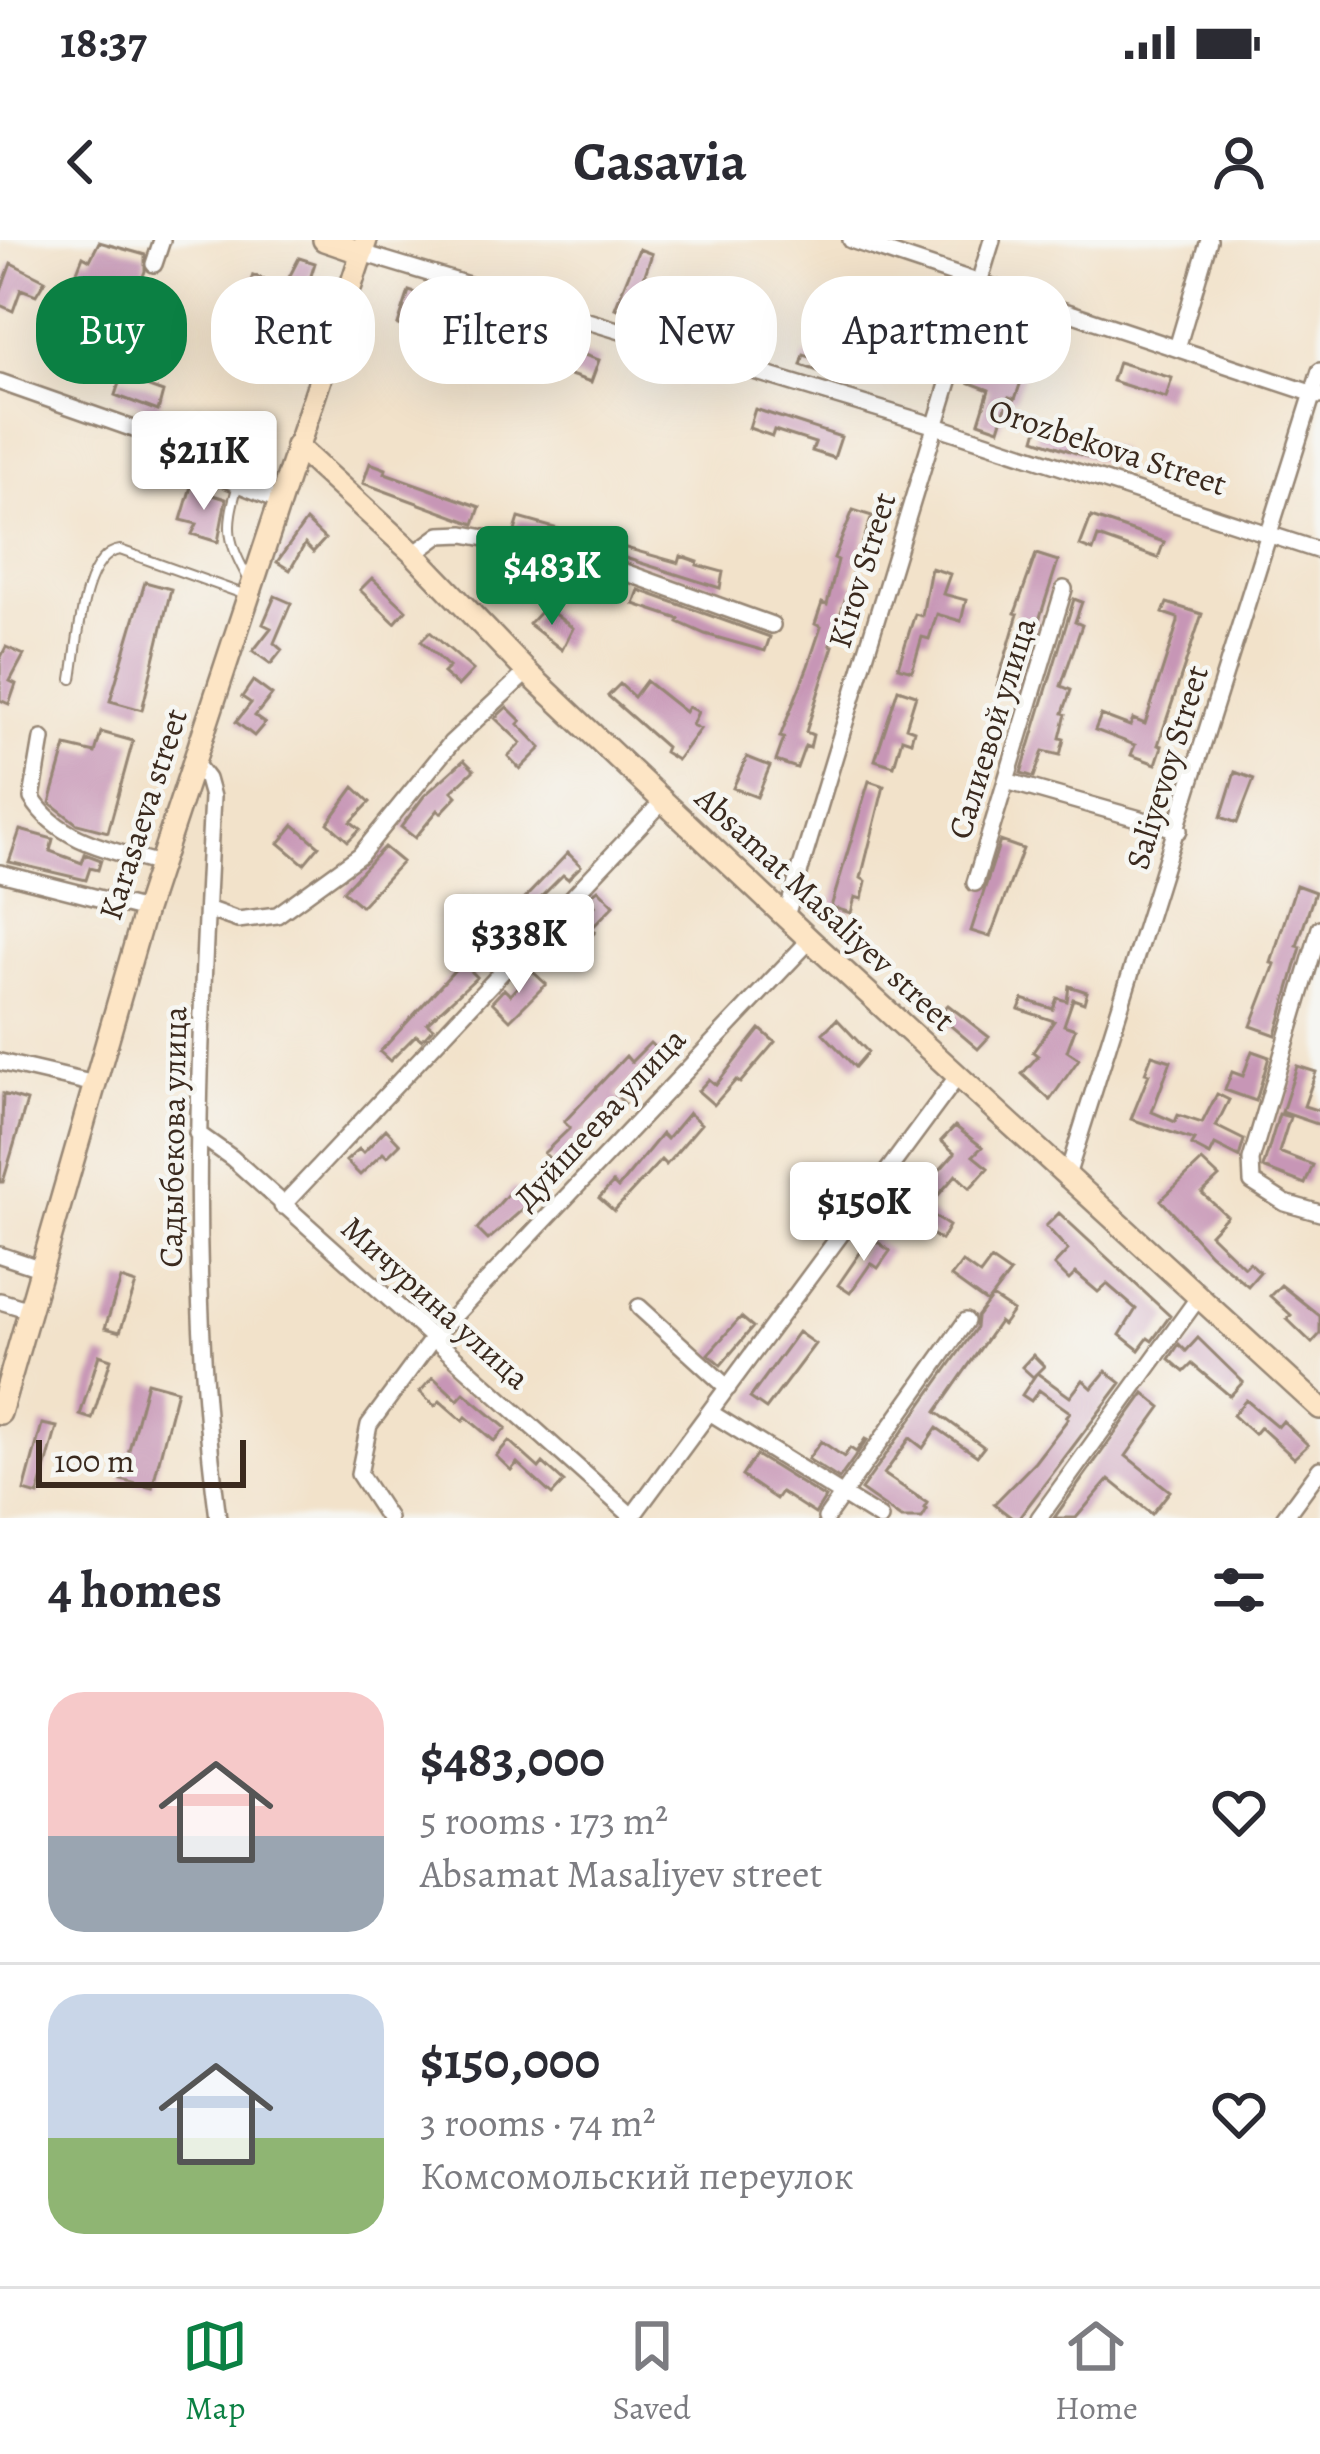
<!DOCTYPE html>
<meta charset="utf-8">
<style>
:root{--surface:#fff;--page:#f7f7f7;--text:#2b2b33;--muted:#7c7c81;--line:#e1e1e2;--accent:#0b8043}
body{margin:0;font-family:Alegreya,serif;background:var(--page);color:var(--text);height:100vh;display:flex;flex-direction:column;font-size:45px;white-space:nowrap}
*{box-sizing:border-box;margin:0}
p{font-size:39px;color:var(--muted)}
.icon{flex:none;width:66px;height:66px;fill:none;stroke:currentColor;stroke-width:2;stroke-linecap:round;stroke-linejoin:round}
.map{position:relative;height:1278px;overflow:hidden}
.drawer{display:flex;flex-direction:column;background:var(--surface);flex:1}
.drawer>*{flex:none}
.hud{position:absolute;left:36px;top:36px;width:1248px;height:108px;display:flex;gap:24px}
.scale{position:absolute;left:36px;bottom:30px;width:210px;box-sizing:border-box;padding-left:12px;border:6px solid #3b2a1e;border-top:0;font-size:33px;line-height:42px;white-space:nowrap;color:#3b2a1e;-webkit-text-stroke:9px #f6f6f2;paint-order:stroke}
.price{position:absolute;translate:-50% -102px;padding:0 27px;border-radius:12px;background:#fff;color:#222;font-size:39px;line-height:78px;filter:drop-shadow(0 3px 6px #0008)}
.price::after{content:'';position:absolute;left:50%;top:72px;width:36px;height:27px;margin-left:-18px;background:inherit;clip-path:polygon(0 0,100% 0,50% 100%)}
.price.current{background:var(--accent);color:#fff}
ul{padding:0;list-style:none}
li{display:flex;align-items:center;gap:36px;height:300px;padding:0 48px}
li+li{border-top:3px solid var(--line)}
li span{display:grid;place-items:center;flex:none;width:336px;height:240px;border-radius:36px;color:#555}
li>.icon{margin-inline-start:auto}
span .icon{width:144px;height:144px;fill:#fffc;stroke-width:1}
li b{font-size:51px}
h2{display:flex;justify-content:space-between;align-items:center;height:144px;padding:0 48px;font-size:51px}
.pill{padding:0 42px;border-radius:48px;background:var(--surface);box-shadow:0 12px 48px #0002;font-size:42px;line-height:108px}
.pill.current{background:var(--accent);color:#fff}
.status{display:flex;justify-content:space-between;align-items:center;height:84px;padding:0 60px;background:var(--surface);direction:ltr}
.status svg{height:33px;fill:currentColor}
header{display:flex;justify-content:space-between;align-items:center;height:156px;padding:0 48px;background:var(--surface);font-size:54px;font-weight:700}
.tabs{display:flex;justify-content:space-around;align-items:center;height:168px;border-top:3px solid var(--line);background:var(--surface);font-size:33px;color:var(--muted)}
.tabs a{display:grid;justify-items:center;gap:6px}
.tabs .current{color:var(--accent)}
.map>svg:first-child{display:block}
.building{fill:#c796b6}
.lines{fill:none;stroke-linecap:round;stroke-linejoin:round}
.lane-casing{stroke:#968674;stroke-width:12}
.street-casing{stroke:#968674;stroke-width:20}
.secondary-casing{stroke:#968674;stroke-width:26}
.lane{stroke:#fff;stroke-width:8}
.street{stroke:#fff;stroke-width:15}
.secondary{stroke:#fde5c5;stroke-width:21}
.labels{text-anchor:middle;stroke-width:9;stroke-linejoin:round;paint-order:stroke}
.street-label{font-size:33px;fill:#3b2a1e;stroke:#f6f6f2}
</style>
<div class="status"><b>18:37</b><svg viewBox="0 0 49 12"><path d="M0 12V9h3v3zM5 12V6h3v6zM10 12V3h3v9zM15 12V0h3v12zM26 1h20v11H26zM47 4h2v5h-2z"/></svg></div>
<header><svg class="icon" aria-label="back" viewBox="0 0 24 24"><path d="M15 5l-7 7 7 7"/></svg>Casavia<svg class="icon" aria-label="person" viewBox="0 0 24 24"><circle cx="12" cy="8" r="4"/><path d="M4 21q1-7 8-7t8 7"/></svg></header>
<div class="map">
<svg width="1320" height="1278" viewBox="0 0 1320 1278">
<rect width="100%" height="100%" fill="#f6f6f2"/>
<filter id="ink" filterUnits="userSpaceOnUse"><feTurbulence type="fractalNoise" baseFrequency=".00833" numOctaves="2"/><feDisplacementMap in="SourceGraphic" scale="24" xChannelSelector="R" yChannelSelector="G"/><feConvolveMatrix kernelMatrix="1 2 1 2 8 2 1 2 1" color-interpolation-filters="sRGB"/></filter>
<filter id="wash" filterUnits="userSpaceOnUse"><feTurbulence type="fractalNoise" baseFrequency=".004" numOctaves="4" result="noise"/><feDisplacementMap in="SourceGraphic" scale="48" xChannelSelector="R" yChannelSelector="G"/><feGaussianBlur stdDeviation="2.7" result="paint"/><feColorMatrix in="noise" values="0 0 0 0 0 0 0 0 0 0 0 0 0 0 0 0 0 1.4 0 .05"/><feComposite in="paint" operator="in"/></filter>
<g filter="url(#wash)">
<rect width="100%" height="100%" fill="#f2e2ca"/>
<g id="blocks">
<path class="building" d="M99,2L145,15V31L139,47L133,45L119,84L92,76L98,59L71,47L83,16L90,20Z
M639,9L652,14L641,46L647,48L638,75L615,68Z
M299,18L315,23L297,80L274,74L271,78L242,66L253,35L284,47Z
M11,23L45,40L36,55L21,49L13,71L0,65V53Z
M409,51L431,58L420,92L398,85Z
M1008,86L1028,93L1015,130L1024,133L1015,159L1009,157L999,189L979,182L989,150L968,142L977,115L996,121Z
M520,93L599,120L591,142L532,122L529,131L510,125Z
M830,112L850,118L843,140L801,125L804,115L827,122Z
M1118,122L1172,138L1166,158L1112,141Z
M121,137L163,152L158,171L115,155Z
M755,169L841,197L834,218L812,211L815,203L774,190L772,196L749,188Z
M1041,178L1120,211L1114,226L1035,199Z
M370,223L386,229L385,233L480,267L474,284L363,243Z
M192,243L203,246V252L226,259L218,302L192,294L197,284L181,280Z
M853,270L872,276L849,342L855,344L850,359L846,357L830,405L833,406L806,492L813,495L810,508L805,506L797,528L776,521L784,498L780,497L808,426L821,387L815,384L822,363L827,365L838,320L834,318Z
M1091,277L1164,302L1158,318L1098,297L1093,311L1080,306Z
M519,278L679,323L681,316L698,322L697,325L723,332L720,348L584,305L515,291Z
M306,281L325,299L313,312L305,304L290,330L277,322Z
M1036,314L1058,321L1016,452L997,445L1018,374L1015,373Z
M931,328L950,334L943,354L966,360L961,381L937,374L929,399L922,397L912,431L898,427L915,374L922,376Z
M372,338L406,370L395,383L360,350Z
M145,342L171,349L142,470L110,461Z
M639,350L770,397L765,411L705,394L678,382L679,379L634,364Z
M275,356L291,363L274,403L282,410L271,424L253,411L271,388L263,384Z
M1074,359L1082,362L1075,382L1082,385L1061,446L1071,450L1063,473L1066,474L1060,498L1064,499L1060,515L1043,511L1034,537L1021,533Z
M1167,363L1202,374L1158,505L1162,506L1156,524L1131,515L1135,505L1095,490L1101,475L1130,486L1133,479L1145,484L1178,382V378L1163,373Z
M545,367L573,388L562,410L529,384Z
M430,392L473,430L458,446L443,433L449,427L421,401Z
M6,407L24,415L10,441L16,444L9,464L0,460V419Z
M253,441L272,455L255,476L265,483L254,496L236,482L251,463L242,457Z
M646,441L685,472L688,467L698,472L692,485L700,489L677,520L664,512L666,507L608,456L620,444L634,457Z
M898,449L916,455L906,487L914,490L911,501L902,498L894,526L875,520Z
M507,467L521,481L518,484L541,508L520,529L508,516L521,503L495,478Z
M101,492L133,501L108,592L77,584L50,563L66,506L95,513Z
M747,517L770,526L757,557L733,548Z
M464,520L474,530L452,551L457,556L441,573L438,570L415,598L401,587L424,556Z
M1235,532L1254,539L1237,583L1221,577Z
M869,541L884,546L861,638L866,641L862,659L855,657L851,673L831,667Z
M354,547L370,562L351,582L360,589L348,601L328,583Z
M294,585L319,606L304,624L279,603Z
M20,590L53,599L50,611L82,623L85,614L101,620L98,630L90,628L86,640L9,622Z
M1000,601L1023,609L990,697L971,691Z
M384,607L402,622L361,666L343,651Z
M568,613L581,626L568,639L563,635L525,673L530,678L487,716L478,707Z
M1296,645L1315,652L1297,706L1301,707L1276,795L1251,786L1275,724L1271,723Z
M598,649L614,665L591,689L595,692L581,706L576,701L551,726L539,714L552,700L557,704L595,666L588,658Z
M462,722L477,737L427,783L433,788L422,800L416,795L390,821L380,812Z
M532,731L546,744L510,780L492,762L504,749L510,755Z
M1069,746L1087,752L1084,763L1073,759L1064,785L1075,789L1067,811L1079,819L1050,860L1022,834L1038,816L1033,812L1054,781L1019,769L1023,759L1053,769L1057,758L1067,761Z
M948,765L989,797L978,809L938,775Z
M837,779L868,812L855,827L823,793Z
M760,789L775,802L740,843L736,840L714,865L698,851L709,839L716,845Z
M650,803L663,815L652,826L648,822L616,855L624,863L611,875L606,869L567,908L573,913L559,928L544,913L570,888L564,882L626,816L631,822Z
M1252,811L1269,817L1256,861L1225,850L1232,832L1243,836Z
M1152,815L1171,821L1152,872L1175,882L1178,875L1202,883L1217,854L1229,860L1216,886L1244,900L1239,917L1215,905L1210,915L1191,905L1194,900L1131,879L1149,834L1145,833Z
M1297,826L1316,832L1304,866L1320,871V885L1282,872Z
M3,854L27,861L3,942H0Z
M689,873L701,884L666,925L661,920L614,971L599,958L613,943L618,948L662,894L667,899Z
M1279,874L1290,877L1279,912L1313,925L1305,944L1263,928Z
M955,886L982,907L973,916L988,928L970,948L956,935L925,970L949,986L941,1000L891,967L900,953L912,961L955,913L941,901Z
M386,889L400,904L387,917L383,913L360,935L346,921L359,909L363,913Z
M1202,921L1219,937L1202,953L1227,976L1210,994L1244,1027L1249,1022L1260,1032L1248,1046L1210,1014L1161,960Z
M514,947L530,963L488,1000L477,989Z
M1059,973L1170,1076L1152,1101L1148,1098L1139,1110L1120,1095L1136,1069L1107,1044L1098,1052L1076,1033L1069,1040L1054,1025L1068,1010L1046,986Z
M871,997L890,1011L878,1028L871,1023L850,1053L838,1045Z
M991,1020L1010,1033L987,1063L951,1037L962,1022L980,1035Z
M121,1039L136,1044L120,1092L105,1088Z
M1281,1045L1320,1076V1094L1312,1103L1287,1079L1291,1075L1270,1056Z
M992,1057L1013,1071L1003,1085L999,1082L936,1172L984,1207L977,1216L937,1188L923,1208L910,1198L884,1234L927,1263L924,1268L927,1270L922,1278H901L861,1250L976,1088L977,1077Z
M741,1077L753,1087L721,1125L708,1114Z
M798,1092L815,1104L766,1169L750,1158Z
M1198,1098L1243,1142L1230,1156L1192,1124L1184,1132L1169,1119L1179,1104L1186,1111Z
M99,1115L111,1119L92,1179L80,1175Z
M1033,1115L1044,1126L1037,1133L1070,1157L1083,1140L1092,1148L1106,1131L1121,1143L1019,1278H1012L994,1264L1035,1222L1068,1179L1066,1177L1070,1172L1039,1150L1031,1161L1022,1155L1036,1134L1033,1137L1022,1127Z
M433,1137L458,1160L464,1153L506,1188L494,1201L466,1177L463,1181L440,1161L435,1166L420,1152Z
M147,1142L177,1150L152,1248L121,1240Z
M1144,1153L1161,1167L1126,1216L1170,1251L1152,1274L1109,1239L1076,1278H1054Z
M1246,1160L1278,1187L1283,1181L1308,1205L1294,1218L1260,1187L1254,1194L1233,1175Z
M42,1184L57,1187L38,1255L24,1251Z
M865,1199L867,1200L839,1239L808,1219L821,1201L844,1217L850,1208L856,1212Z
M509,1201L539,1228L543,1223L564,1242L552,1255L517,1223L511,1230L496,1216Z
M756,1215L825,1258L815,1274L781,1252L776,1259L742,1236Z"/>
</g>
</g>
<g filter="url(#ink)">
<use href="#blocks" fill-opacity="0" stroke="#968674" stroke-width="3"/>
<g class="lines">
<g class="lane-casing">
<path id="lane" d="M238,244C225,290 227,300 250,342
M72,439C78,405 81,315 120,310L246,355"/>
</g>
<g class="street-casing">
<path id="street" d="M851,0L1320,156
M362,13L936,186L1320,311
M154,24L162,0
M1177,108L1209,0
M0,142L148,194L213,234L278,260
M414,314L440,295L464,294L580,316L772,385
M42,499L32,558C58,602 115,611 160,624
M193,521L207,539L212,557C200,797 186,1039 218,1278
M1006,541L1179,590
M0,633L145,670
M975,643L1064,349
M207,669L238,680L277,675L360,615L451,503L527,432
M786,676L992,0
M1320,688L1251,920L1252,942L1285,963L1320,973
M0,822L95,844
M197,893L232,918L634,1278
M1066,939L1320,131
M282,966L664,560
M0,1015L42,1029
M0,1061L30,1070
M639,1067L728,1148
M711,1173L880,1278
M388,1278L359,1234L369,1185L433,1098L810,700
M631,1278L957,837
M826,1278L966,1081
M1039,1278L1198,1058
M1284,1278L1320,1229"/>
</g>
<g class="secondary-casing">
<path id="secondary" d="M324,0L362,13
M296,206L414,314L527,432L810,700L1320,1168
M0,1173L145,670L366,0"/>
</g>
<use href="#lane" class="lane"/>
<use href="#street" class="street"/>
<use href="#secondary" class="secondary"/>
</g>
</g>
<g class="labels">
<g class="street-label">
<text transform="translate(1108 206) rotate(18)" y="12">Orozbekova Street</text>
<text transform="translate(861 330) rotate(-73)" y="12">Kirov Street</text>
<text transform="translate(991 488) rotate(-73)" y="12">Салиевой улица</text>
<text transform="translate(1166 527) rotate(-73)" y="12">Saliyevoy Street</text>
<text transform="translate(142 574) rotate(-72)" y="12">Karasaeva street</text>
<text transform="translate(826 668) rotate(43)" y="12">Absamat Masaliyev street</text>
<text transform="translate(599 878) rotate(-47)" y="12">Дуйшеева улица</text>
<text transform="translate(172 897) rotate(-89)" y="12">Садыбекова улица</text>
<text transform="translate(436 1062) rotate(42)" y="12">Мичурина улица</text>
</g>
</g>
</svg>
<div class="scale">100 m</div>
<b class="price" style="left:204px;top:273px">$211K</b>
<b class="price current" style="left:552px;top:388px">$483K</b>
<b class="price" style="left:519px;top:756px">$338K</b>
<b class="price" style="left:864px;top:1024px">$150K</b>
<div class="hud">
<a class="pill current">Buy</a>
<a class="pill">Rent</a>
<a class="pill">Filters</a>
<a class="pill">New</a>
<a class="pill">Apartment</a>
</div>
</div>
<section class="drawer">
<h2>4 homes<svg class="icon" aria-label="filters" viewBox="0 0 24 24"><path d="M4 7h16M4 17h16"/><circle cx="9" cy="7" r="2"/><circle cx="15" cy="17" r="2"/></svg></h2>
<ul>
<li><span style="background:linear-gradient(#f6c9c9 60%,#9aa5b1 0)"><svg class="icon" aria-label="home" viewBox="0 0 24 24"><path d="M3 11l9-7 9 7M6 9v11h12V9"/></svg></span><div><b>$483,000</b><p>5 rooms · 173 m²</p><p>Absamat Masaliyev street</p></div><svg class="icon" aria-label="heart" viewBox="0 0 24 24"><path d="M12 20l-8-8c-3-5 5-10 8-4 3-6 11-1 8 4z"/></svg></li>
<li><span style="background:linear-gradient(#c9d6e8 60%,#8fb573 0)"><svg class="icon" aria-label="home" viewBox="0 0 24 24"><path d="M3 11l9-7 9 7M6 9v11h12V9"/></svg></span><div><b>$150,000</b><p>3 rooms · 74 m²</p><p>Комсомольский переулок</p></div><svg class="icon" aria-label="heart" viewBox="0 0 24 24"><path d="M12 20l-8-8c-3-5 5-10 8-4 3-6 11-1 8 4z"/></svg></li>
</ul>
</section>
<nav class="tabs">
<a class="current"><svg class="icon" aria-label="map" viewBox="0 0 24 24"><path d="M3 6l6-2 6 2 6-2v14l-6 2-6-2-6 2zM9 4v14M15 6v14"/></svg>Map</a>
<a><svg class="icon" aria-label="saved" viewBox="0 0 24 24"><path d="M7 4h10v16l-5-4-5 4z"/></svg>Saved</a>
<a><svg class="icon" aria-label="home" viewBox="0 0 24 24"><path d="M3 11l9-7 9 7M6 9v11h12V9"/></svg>Home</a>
</nav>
